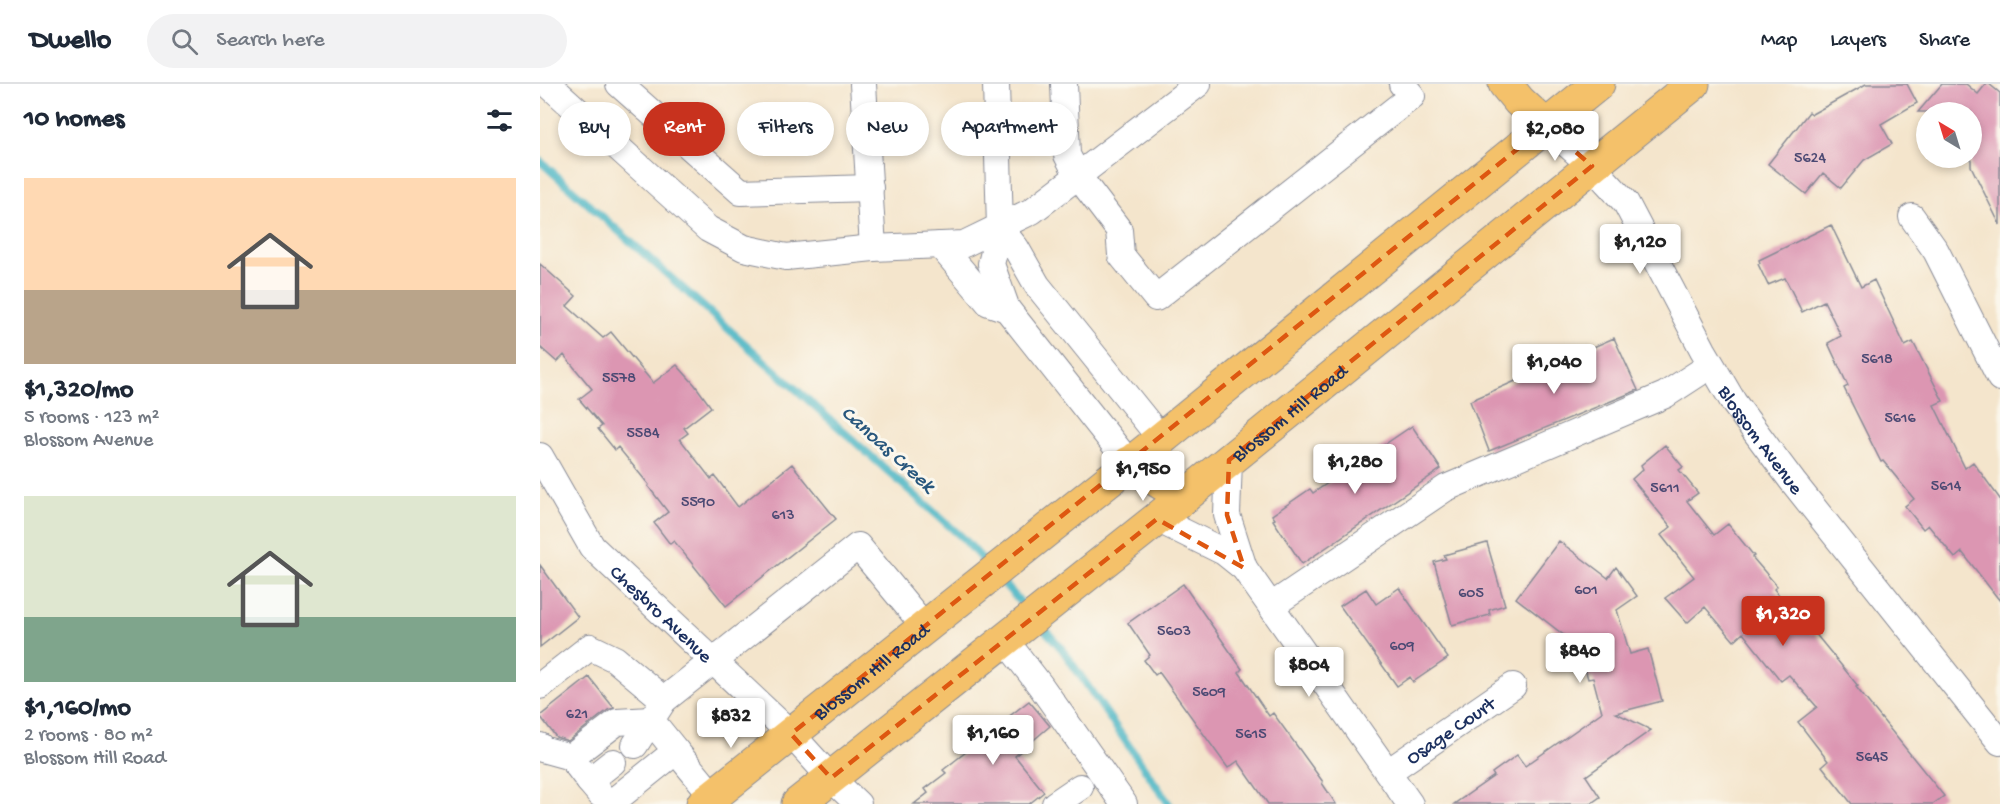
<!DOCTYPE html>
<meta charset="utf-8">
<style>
:root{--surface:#fff;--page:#f2f2f3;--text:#1f2937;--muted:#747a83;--line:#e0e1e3;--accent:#c8321e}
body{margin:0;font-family:"Gochi Hand",sans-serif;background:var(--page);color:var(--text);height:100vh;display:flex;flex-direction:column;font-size:22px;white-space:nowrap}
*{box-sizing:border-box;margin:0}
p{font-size:20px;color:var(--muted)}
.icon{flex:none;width:33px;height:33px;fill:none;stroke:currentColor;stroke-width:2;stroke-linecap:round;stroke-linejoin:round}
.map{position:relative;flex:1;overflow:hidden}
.details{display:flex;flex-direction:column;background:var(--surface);width:540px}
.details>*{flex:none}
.hud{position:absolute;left:18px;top:18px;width:570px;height:54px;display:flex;gap:12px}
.needle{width:39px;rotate:322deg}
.controls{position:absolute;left:1376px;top:18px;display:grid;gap:12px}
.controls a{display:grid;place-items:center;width:66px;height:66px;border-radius:50%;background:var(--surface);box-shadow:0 3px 9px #0003;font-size:30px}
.price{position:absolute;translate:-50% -51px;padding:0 14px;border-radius:6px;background:#fff;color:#222;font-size:20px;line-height:39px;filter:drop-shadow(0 2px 3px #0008)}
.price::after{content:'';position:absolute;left:50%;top:36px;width:18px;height:14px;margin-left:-9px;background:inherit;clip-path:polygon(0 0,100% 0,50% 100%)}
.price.selected{background:var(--accent);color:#fff}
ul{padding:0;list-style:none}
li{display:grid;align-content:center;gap:12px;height:318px;padding:0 24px}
li span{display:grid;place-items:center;height:186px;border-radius:0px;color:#555}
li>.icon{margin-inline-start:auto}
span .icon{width:108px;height:108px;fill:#fffc;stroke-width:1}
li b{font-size:26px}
h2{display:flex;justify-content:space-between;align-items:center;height:72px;padding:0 24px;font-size:26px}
.tag{padding:0 21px;border-radius:27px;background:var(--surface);box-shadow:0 3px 9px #0003;font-size:21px;line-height:54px}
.tag.selected{background:var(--accent);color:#fff}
header{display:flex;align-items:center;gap:36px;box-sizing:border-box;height:84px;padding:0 30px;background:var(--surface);border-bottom:2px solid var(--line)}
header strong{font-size:28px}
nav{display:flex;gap:33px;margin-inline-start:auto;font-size:21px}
.search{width:420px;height:54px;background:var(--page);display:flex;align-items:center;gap:15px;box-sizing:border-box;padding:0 21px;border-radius:33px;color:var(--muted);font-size:22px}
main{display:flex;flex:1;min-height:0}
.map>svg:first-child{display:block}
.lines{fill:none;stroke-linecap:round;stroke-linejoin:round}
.stream{stroke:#48b5c4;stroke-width:8}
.building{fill:#dc96b2}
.minor-casing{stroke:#888a95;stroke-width:28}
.major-casing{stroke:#888a95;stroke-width:35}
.highway-casing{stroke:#888a95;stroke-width:35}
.minor{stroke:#fff;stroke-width:26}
.major{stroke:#f4c16a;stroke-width:33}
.highway{stroke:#f4c16a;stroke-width:33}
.marked{fill:none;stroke:#de5710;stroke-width:4.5;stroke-dasharray:12 8;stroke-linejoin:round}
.labels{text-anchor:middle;stroke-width:6;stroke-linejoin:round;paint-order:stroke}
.number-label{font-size:16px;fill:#4b4973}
.street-label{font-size:20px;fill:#1b2f5e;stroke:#fbf7ec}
.water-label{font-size:21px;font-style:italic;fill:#28577d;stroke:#fbf7ec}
</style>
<header>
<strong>Dwello</strong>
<div class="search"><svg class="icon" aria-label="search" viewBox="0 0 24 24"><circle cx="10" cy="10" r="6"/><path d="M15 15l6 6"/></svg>Search here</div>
<nav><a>Map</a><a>Layers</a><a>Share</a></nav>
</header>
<main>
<section class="details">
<h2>10 homes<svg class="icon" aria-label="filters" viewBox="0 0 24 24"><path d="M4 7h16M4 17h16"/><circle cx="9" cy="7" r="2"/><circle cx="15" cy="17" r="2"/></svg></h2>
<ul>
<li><span style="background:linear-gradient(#ffd9b3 60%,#b9a48a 0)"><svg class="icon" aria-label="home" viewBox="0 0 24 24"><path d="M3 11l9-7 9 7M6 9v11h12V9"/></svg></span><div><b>$1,320/mo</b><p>5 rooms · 123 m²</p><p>Blossom Avenue</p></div></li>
<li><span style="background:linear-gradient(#dfe7d0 65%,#7fa58c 0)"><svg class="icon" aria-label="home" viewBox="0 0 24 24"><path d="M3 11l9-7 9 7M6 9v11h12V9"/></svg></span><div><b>$1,160/mo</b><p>2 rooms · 80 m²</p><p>Blossom Hill Road</p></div></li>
</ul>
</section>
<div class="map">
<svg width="1460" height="720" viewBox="0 0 1460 720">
<rect width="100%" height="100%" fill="#fbf7ec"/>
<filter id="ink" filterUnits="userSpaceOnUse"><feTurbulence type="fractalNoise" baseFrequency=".0167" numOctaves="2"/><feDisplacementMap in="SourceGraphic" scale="12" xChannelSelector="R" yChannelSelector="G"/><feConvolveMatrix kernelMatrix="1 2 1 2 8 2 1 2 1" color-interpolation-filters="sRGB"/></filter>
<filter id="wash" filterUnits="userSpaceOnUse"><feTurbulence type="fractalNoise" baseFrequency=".008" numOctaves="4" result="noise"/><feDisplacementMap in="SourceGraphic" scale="24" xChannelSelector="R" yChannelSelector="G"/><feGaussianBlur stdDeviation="1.35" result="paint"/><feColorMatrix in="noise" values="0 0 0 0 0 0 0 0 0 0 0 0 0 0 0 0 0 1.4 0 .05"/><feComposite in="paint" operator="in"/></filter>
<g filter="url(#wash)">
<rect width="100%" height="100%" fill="#f4e5cc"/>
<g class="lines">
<path class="stream" d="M0,77L424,455L449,483
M459,494L489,528
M499,539L522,565L629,720"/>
</g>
<g id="blocks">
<path class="building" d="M1326,0H1367L1377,19L1341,40L1352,60L1324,76L1301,104L1283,89L1266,110L1228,80L1269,28L1272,30Z
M1402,0H1426L1438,10L1446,0H1449L1460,9V141L1431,82V28H1378Z
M1291,141L1321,203L1334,196L1365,262L1373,258L1403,317L1394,321L1425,384L1433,378L1460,415V517L1422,468L1415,474L1388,441L1383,445L1365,422L1374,415L1343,377L1341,378L1304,304L1308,302L1288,259L1301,252L1284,217L1262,228L1245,194L1228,201L1218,180L1220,179L1219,176Z
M0,180L36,212L27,222L63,254L71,248L113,299L137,281L155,301L171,323L144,344L148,349L140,355L171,395L175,392L198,423L252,380L296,435L186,522L134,457L130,460L114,439L128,428L108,402L109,401L78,363L75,366L58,345L62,342L39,315L52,305L24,271L17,278L0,263Z
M1074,254L1098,306L949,367L930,317Z
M872,342L901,385L762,480L733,436L735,435L732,431L770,405L773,409Z
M1125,361L1143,383L1139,386L1158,409L1147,417L1174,451L1188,440L1214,472L1212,473L1237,502L1234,505L1271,550L1274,548L1297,576L1318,602L1316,603L1404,712L1393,720H1312L1282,682L1288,677L1258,638L1277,623L1249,591L1241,597L1203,549L1194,557L1165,523L1147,539L1125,514L1154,493L1121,451L1131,443L1092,395L1103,385L1101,381Z
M1019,457L1068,494L1076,483L1097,512L1077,526L1090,570L1108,565L1122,617L1076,629L1111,646L1046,692L1060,713L1050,720H914L954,692L952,689L977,671L985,682L1062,628L1053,594L1048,595L1039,563L976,514Z
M947,459L965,521L949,526L950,531L912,541L894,478L906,475L904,471Z
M0,481L38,533L0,563Z
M643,500L702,585L699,588L729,632L733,629L783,698L782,699L796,720H728L698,677L688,684L619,588L615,591L604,576L610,571L588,539Z
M859,504L908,574L873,598L870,593L857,602L800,522L826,505L836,520Z
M49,593L74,624L68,626L28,657L16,653L0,632Z
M489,617L510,642L475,672L504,708L489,720H374L388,709L385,705L406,689L403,686L426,668L424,667Z"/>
</g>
</g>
<g filter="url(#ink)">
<use href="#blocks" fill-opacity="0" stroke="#888a95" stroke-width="1.5"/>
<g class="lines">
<g class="minor-casing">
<g id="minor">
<path d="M8,0L168,145L204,164L246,173L333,164L424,160L492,127L658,0"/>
<path d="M79,0L201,108L330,104"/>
<path d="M323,0L333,164"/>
<path d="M456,0L460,144L451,180L467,225L589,379"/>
<path d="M524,0L527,71L538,92L579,146L581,171L616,214L872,12L862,0"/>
<path id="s1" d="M1006,42L1052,82L1086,119L1163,266L1194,319L1253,398L1460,658"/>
<path d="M1372,133L1396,167L1460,294"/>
<path d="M460,144L476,164L497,201L621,355"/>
<path d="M400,161L449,219L467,225"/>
<path id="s2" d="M0,372L52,463L251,650L291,694L318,720"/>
<path d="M689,376L687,431L704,484"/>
<path d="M617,435L684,468L704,484L870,720"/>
<path d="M731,522L906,404L1125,311L1171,281"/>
<path d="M465,556L500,601L584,720"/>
<path d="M0,602L50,563L75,575L124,616"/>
<path d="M95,661L124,616L318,462L385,543"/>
<path d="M0,662L2,665L31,673"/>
<path d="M136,667L173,712"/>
<path id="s3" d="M848,688L973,602"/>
<path d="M49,697L31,673L77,638L111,636L136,667L70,720"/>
<path d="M60,710L49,697L73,678"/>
<path d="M515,720L540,703"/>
</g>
</g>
<g class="major-casing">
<g id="major">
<path d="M589,379L644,413"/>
<path id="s4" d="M163,720L621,355L1058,0"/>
<path id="s5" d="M258,720L617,435L1153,0"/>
</g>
</g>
<g class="highway-casing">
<path id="highway" d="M965,0L979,17L1006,42"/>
</g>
<use href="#minor" class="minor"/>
<use href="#major" class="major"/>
<use href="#highway" class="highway"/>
</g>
</g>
<path class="marked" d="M1006,42L1052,82L689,376L687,431L704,484L617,435L291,694L251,650Z"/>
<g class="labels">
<g class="number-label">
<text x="1270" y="78">5624</text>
<text x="1337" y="279">5618</text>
<text x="79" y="298">5578</text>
<text x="1360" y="338">5616</text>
<text x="103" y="353">5584</text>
<text x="1406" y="406">5614</text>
<text x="1125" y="408">5611</text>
<text x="158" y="422">5590</text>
<text x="243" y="435">613</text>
<text x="1046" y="510">601</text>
<text x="931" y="513">605</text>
<text x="634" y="551">5603</text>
<text x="862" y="566">609</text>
<text x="669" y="612">5609</text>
<text x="37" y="634">621</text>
<text x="711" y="654">5615</text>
<text x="1332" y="677">5645</text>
</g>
<g class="street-label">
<text dy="7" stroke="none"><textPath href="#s5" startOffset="628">Blossom Hill Road</textPath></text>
<text dy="7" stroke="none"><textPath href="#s1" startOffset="384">Blossom Avenue</textPath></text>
<text dy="7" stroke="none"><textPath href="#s2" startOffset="201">Chesbro Avenue</textPath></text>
<text dy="7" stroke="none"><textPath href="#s4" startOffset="214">Blossom Hill Road</textPath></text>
<text dy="7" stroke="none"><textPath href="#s3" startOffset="75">Osage Court</textPath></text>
</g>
<g class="water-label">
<text transform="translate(349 364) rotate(42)" y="7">Canoas Creek</text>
</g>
</g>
</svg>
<div class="controls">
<a><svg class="needle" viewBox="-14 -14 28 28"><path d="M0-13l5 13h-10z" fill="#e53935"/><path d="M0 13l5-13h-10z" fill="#747a83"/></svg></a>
</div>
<b class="price" style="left:1015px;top:78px">$2,080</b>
<b class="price" style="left:1100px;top:191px">$1,120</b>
<b class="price" style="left:1014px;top:311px">$1,040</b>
<b class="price" style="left:815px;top:411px">$1,280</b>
<b class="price" style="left:603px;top:418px">$1,950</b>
<b class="price selected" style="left:1243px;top:563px">$1,320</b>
<b class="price" style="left:1040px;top:600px">$840</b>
<b class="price" style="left:769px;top:614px">$804</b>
<b class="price" style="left:191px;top:665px">$832</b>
<b class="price" style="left:453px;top:682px">$1,160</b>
<div class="hud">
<a class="tag">Buy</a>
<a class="tag selected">Rent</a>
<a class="tag">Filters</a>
<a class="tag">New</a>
<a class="tag">Apartment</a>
</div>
</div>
</main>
